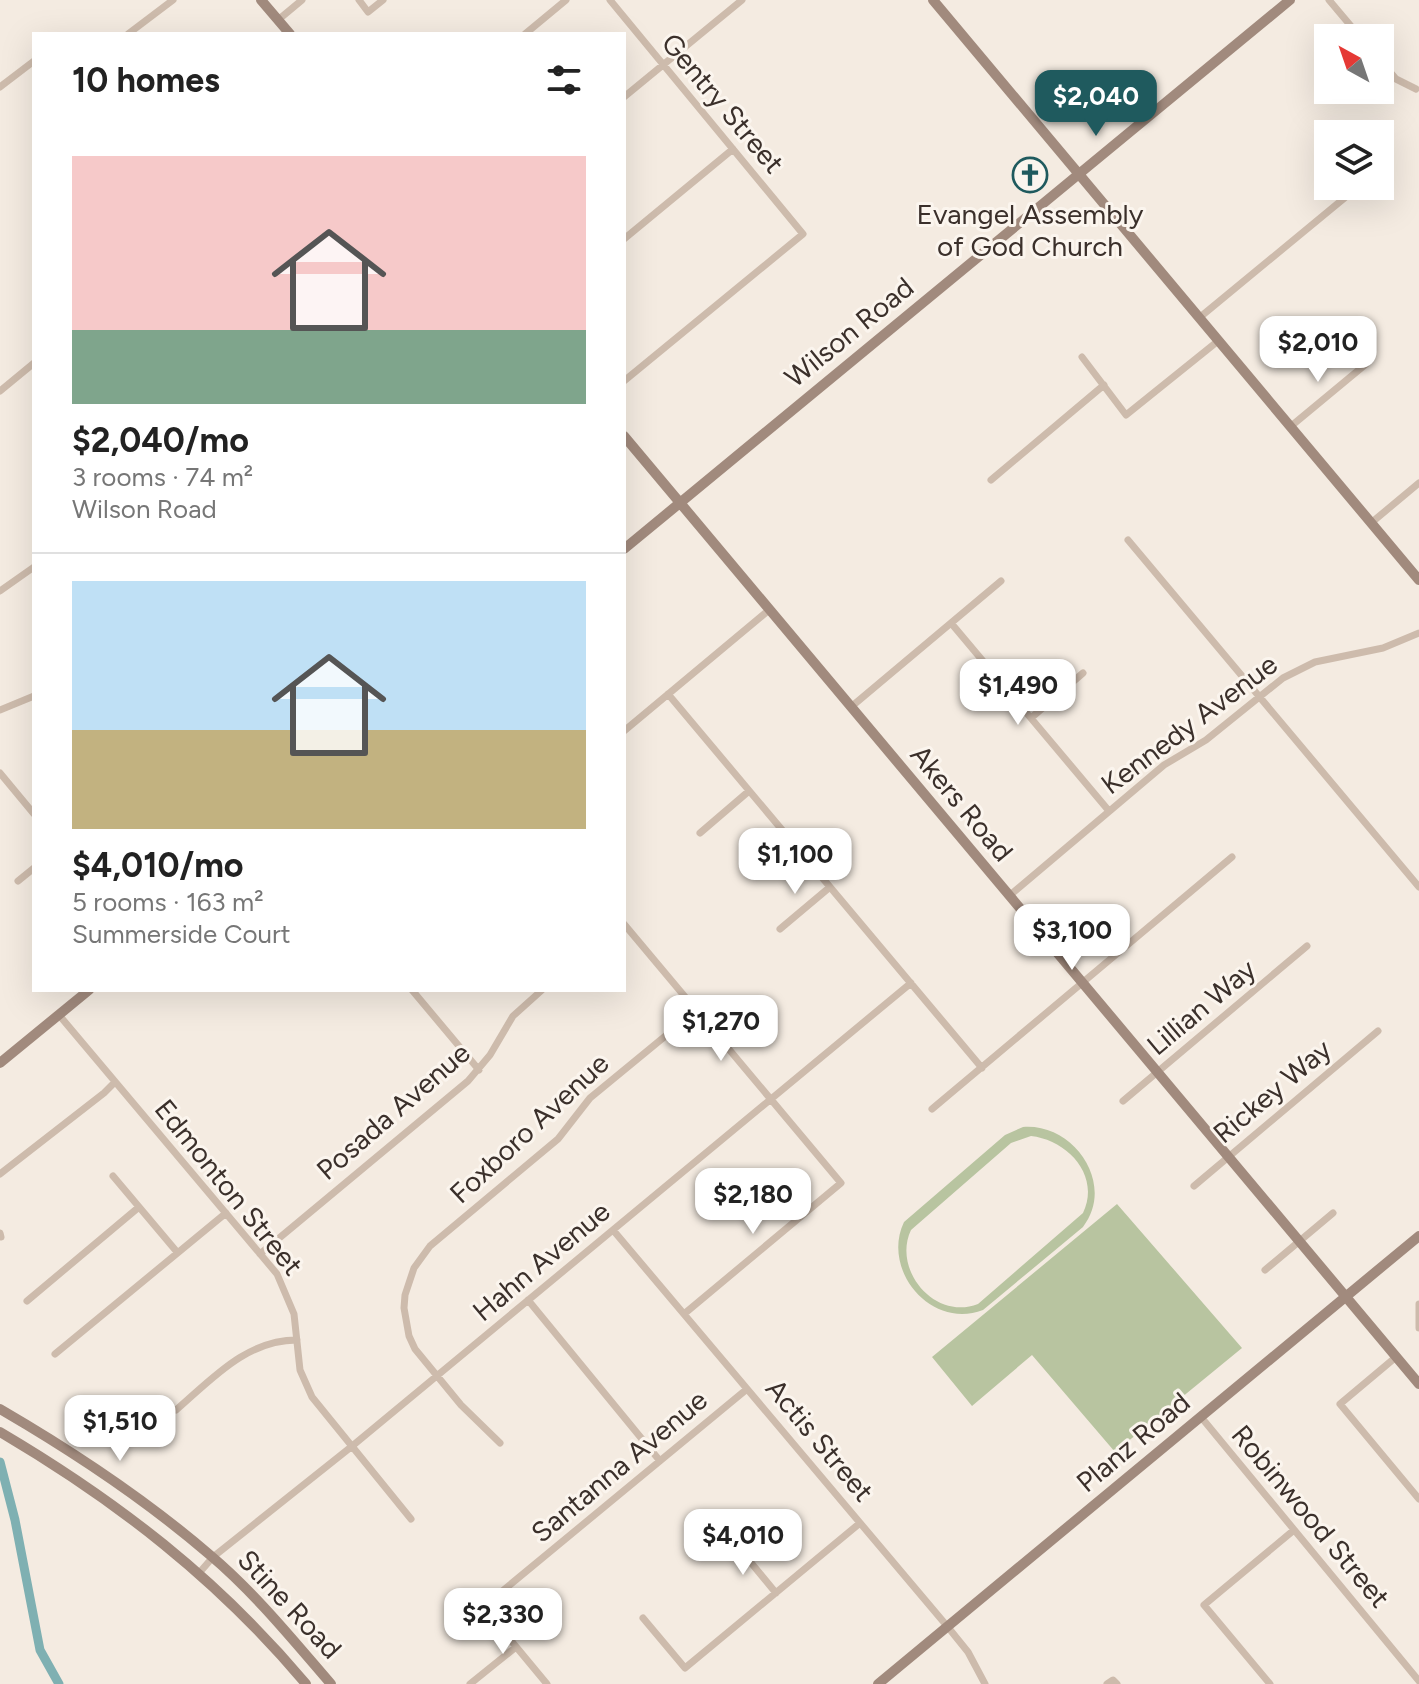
<!DOCTYPE html>
<meta charset="utf-8">
<style>
:root{--surface:#fff;--page:#f2f2f2;--text:#222;--muted:#767676;--line:#e0e0e0;--accent:#1f5a5e}
body{margin:0;font-family:Figtree,sans-serif;background:var(--page);color:var(--text);height:100vh;display:flex;flex-direction:column;font-size:30px;white-space:nowrap}
*{box-sizing:border-box;margin:0}
p{font-size:26px;color:var(--muted)}
.icon{flex:none;width:44px;height:44px;fill:none;stroke:currentColor;stroke-width:2;stroke-linecap:round;stroke-linejoin:round}
.map{position:relative;flex:1;overflow:hidden}
.details{position:absolute;left:32px;top:32px;width:594px;height:960px;display:flex;flex-direction:column;background:var(--surface);border-radius:0px;box-shadow:0 8px 32px #0002}
.details>*{flex:none}
.needle{width:52px;rotate:320deg}
.tools{position:absolute;left:1314px;top:24px;display:grid;gap:16px}
.tools a{display:grid;place-items:center;width:80px;height:80px;border-radius:0px;background:var(--surface);box-shadow:0 8px 32px #0002;font-size:40px}
.price{position:absolute;translate:-50% -68px;padding:0 18px;border-radius:16px;background:#fff;color:#222;font-size:26px;line-height:52px;filter:drop-shadow(0 2px 4px #0008)}
.price::after{content:'';position:absolute;left:50%;top:48px;width:24px;height:18px;margin-left:-12px;background:inherit;clip-path:polygon(0 0,100% 0,50% 100%)}
.price.on{background:var(--accent);color:#fff}
ul{padding:0;list-style:none}
li{display:grid;align-content:center;gap:16px;height:424px;padding:0 40px}
li+li{border-top:2px solid var(--line)}
li span{display:grid;place-items:center;height:248px;border-radius:0px;color:#555}
li>.icon{margin-inline-start:auto}
span .icon{width:144px;height:144px;fill:#fffc;stroke-width:1}
li b{font-size:34px}
h2{display:flex;justify-content:space-between;align-items:center;height:96px;padding:0 40px;font-size:34px}
.map>svg:first-child{display:block}
.green{fill:#b8c4a0;fill-rule:evenodd}
.lines{fill:none;stroke-linecap:round;stroke-linejoin:round}
.canal{stroke:#7fb0b2;stroke-width:9}
.street{stroke:#cdbbac;stroke-width:7}
.secondary{stroke:#a18a7d;stroke-width:10}
.labels{text-anchor:middle;stroke-width:6;stroke-linejoin:round;paint-order:stroke}
.street-label{font-size:28px;fill:#3b302b;stroke:#fbf5ee}
.poi-label{font-size:28px;fill:#3b302b;stroke:#fbf5ee}
</style>
<div class="map">
<svg width="1419" height="1684" viewBox="0 0 1419 1684">
<rect width="100%" height="100%" fill="#f4ebe1"/>
<path class="green" d="M1023,1127C1074,1123 1116,1184 1083,1227L983,1310C931,1330 881,1270 904,1222L1005,1135ZM1031,1136C1067,1140 1101,1175 1083,1213L978,1304C935,1321 892,1270 911,1230L1011,1143Z
M1117,1204L1242,1348L1115,1452L1032,1355L972,1406L932,1357Z"/>
<g class="lines">
<path class="canal" d="M0,1462L15,1520L40,1650L59,1684"/>
<path class="street" d="M359,0L368,12L383,0
M610,0L803,234L624,381
M1329,0L1361,38
M278,20L302,0
M128,34L173,0
M525,34L566,0
M1380,60L1396,79L1416,89
M0,87L34,61
M624,97L742,0
M624,239L733,149
M1199,318L1359,186
M1082,357L1126,415L1218,341
M0,391L34,363
M1290,427L1366,364
M991,480L1104,385
M1371,523L1419,483
M1128,540L1419,887
M0,591L34,567
M951,623L1109,811
M668,694L982,1068
M851,707L1001,581
M0,710L34,696
M1031,718L1083,673
M624,731L769,610
M0,773L34,814
M700,833L749,791
M18,881L34,868
M1009,896L1164,765L1206,740L1283,678L1315,662L1383,648L1419,633
M624,924L841,1183L684,1314
M780,929L830,887
M412,990L479,1070
M59,1015L277,1274L294,1314L300,1370L312,1397L411,1519
M1123,1101L1307,946
M932,1109L1232,857
M0,1174L104,1093L115,1082
M113,1176L177,1252
M1194,1186L1378,1031
M613,1230L947,1626L968,1652L985,1684
M0,1233L1,1237
M260,1254L468,1081L490,1055L513,1016L542,990
M1265,1270L1333,1213
M528,1300L660,1461
M27,1301L139,1207
M1419,1304V1328
M55,1354L226,1213
M1396,1357L1340,1404L1419,1499
M176,1410C212,1379 246,1340 297,1340
M1201,1417L1419,1681
M500,1443L461,1405L415,1349L409,1336L404,1308L405,1295L414,1268L430,1246L558,1139L590,1098L697,1010
M734,1542L776,1593
M200,1572L213,1557L351,1447L911,983
M643,1618L685,1668L860,1523
M470,1684L516,1647
M547,1684L483,1607L747,1389
M1107,1684L1113,1680L1117,1684
M1270,1684L1204,1605L1294,1530"/>
<path class="secondary" d="M261,0L290,34
M933,0L1419,580
M624,436L1419,1384
M624,549L1290,0
M0,1063L89,990
M0,1409C74,1452 145,1499 210,1555C254,1592 293,1640 331,1684
M0,1432C117,1501 218,1579 306,1684
M878,1684L1419,1236"/>
</g>
<defs>
<g id="church-ring" transform="scale(1.8)"><circle r="9.5" fill="#fbf5ee" stroke="#1f5a5e" stroke-width="1.5"/><path d="M-1.2-6h2.4v3.5h3.3v2.4h-3.3V6h-2.4V-.1h-3.3v-2.4h3.3Z" fill="#1f5a5e"/></g>
</defs>
<g fill-rule="evenodd">
<use href="#church-ring" x="1030" y="175"/>
</g>
<g class="labels">
<g class="street-label">
<text transform="translate(723 103) rotate(50)" y="10">Gentry Street</text>
<text transform="translate(849 332) rotate(-39)" y="10">Wilson Road</text>
<text transform="translate(1189 724) rotate(-37)" y="10">Kennedy Avenue</text>
<text transform="translate(962 803) rotate(50)" y="10">Akers Road</text>
<text transform="translate(1201 1007) rotate(-40)" y="10">Lillian Way</text>
<text transform="translate(1272 1091) rotate(-40)" y="10">Rickey Way</text>
<text transform="translate(393 1111) rotate(-41)" y="10">Posada Avenue</text>
<text transform="translate(529 1128) rotate(-43)" y="10">Foxboro Avenue</text>
<text transform="translate(229 1187) rotate(51)" y="10">Edmonton Street</text>
<text transform="translate(541 1261) rotate(-40)" y="10">Hahn Avenue</text>
<text transform="translate(820 1440) rotate(50)" y="10">Actis Street</text>
<text transform="translate(1133 1442) rotate(-40)" y="10">Planz Road</text>
<text transform="translate(619 1466) rotate(-40)" y="10">Santanna Avenue</text>
<text transform="translate(1311 1516) rotate(50)" y="10">Robinwood Street</text>
<text transform="translate(290 1604) rotate(47)" y="10">Stine Road</text>
</g>
<g class="poi-label">
<text x="1030" y="224">Evangel Assembly<tspan x="1030" dy="32">of God Church</tspan></text>
</g>
</g>
</svg>
<div class="tools">
<a><svg class="needle" viewBox="-14 -14 28 28"><path d="M0-13l5 13h-10z" fill="#e53935"/><path d="M0 13l5-13h-10z" fill="#767676"/></svg></a>
<a><svg class="icon" aria-label="layers" viewBox="0 0 24 24"><path d="M12 4l9 5-9 5-9-5zM3 14l9 5 9-5"/></svg></a>
</div>
<b class="price on" style="left:1096px;top:138px">$2,040</b>
<b class="price" style="left:1318px;top:384px">$2,010</b>
<b class="price" style="left:1018px;top:727px">$1,490</b>
<b class="price" style="left:795px;top:896px">$1,100</b>
<b class="price" style="left:1072px;top:972px">$3,100</b>
<b class="price" style="left:721px;top:1063px">$1,270</b>
<b class="price" style="left:753px;top:1236px">$2,180</b>
<b class="price" style="left:120px;top:1463px">$1,510</b>
<b class="price" style="left:743px;top:1577px">$4,010</b>
<b class="price" style="left:503px;top:1656px">$2,330</b>
<section class="details">
<h2>10 homes<svg class="icon" aria-label="filters" viewBox="0 0 24 24"><path d="M4 7h16M4 17h16"/><circle cx="9" cy="7" r="2"/><circle cx="15" cy="17" r="2"/></svg></h2>
<ul>
<li><span style="background:linear-gradient(#f6c9c9 70%,#7fa58c 0)"><svg class="icon" aria-label="home" viewBox="0 0 24 24"><path d="M3 11l9-7 9 7M6 9v11h12V9"/></svg></span><div><b>$2,040/mo</b><p>3 rooms · 74 m²</p><p>Wilson Road</p></div></li>
<li><span style="background:linear-gradient(#bfe0f5 60%,#c2b280 0)"><svg class="icon" aria-label="home" viewBox="0 0 24 24"><path d="M3 11l9-7 9 7M6 9v11h12V9"/></svg></span><div><b>$4,010/mo</b><p>5 rooms · 163 m²</p><p>Summerside Court</p></div></li>
</ul>
</section>
</div>
